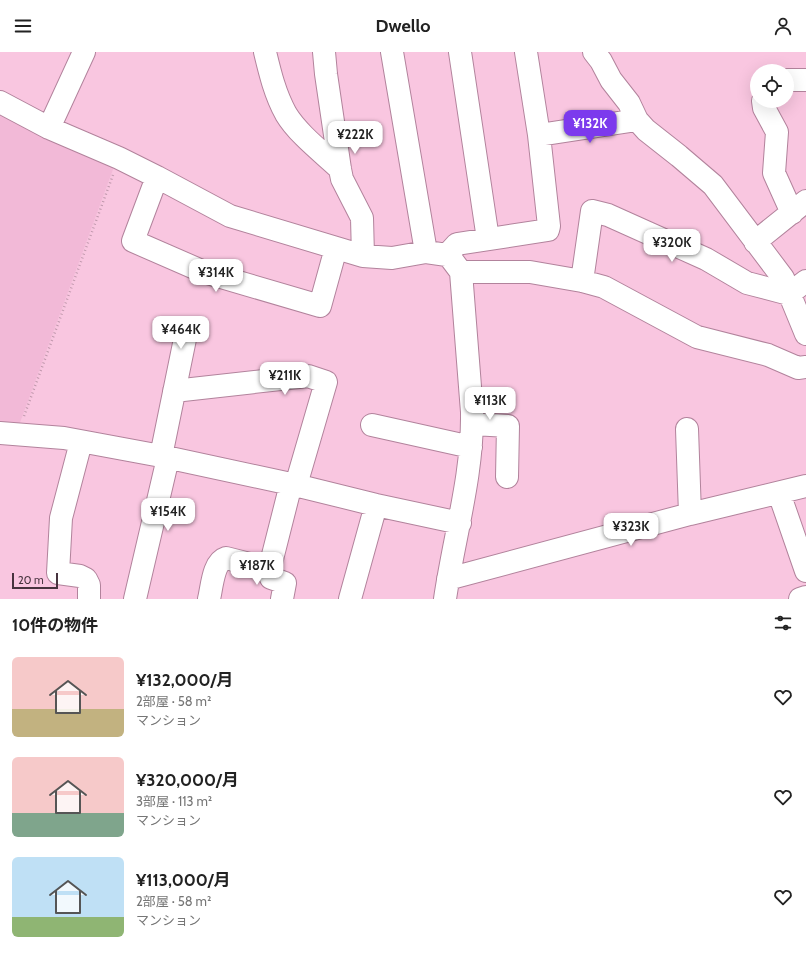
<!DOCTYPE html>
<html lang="ja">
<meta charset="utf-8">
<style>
:root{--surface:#fff;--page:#f2f2f2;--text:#222;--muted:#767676;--accent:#7c3aed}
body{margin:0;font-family:Cabin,"Noto Sans JP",sans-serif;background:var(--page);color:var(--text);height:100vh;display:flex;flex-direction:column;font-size:15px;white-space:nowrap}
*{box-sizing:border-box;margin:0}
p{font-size:13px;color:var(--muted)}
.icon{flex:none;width:22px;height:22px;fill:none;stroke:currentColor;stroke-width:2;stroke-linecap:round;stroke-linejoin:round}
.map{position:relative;height:547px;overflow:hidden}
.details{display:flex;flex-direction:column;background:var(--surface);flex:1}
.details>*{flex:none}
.fabs{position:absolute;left:750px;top:12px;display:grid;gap:8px}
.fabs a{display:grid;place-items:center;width:44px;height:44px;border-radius:50%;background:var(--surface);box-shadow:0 4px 16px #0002;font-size:20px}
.scale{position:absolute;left:12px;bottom:10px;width:46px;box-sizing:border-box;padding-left:4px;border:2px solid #47333e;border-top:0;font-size:11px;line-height:14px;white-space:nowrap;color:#47333e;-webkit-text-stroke:3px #f9c6e0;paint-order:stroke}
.price{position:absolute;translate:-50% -34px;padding:0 9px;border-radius:8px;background:#fff;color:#222;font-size:13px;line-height:26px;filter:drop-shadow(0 1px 2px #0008)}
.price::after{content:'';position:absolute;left:50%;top:24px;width:12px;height:9px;margin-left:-6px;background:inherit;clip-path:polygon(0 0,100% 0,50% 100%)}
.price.active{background:var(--accent);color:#fff}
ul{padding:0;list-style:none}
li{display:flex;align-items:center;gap:12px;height:100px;padding:0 12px}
li span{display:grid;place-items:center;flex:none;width:112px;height:80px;border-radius:6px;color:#555}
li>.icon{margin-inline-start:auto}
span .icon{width:48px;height:48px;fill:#fffc;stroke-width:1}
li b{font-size:17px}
h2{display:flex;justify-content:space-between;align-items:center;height:48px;padding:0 12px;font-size:17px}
header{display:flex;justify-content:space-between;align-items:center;height:52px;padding:0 12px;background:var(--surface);font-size:18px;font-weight:700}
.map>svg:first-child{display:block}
.built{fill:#f2b9d7}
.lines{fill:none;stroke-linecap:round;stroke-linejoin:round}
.minor-casing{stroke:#b2839c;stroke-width:24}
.path{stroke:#c198ad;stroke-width:2.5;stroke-dasharray:1 3;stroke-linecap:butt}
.minor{stroke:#fff;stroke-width:22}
</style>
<header><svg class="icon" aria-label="menu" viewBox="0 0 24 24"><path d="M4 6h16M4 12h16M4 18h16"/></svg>Dwello<svg class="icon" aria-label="person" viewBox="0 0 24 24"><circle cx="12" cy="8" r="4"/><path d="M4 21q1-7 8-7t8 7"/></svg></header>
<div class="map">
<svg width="806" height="547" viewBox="0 0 806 547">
<rect width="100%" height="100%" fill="#f9c6e0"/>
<path class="built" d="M0,58L115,112L18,376L0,375Z"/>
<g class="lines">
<g class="minor-casing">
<path id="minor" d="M265,0C270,21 275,42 286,62C298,82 323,101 340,117
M324,0L326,22L340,117L342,127L362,166L363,204
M392,0L426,200
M460,0L488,187
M594,0L601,9L611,28L629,51L637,68L646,78L679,104L713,133L783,226L806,282
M787,28H806
M763,49L764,56L777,80L774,121L792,161
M0,50L49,76L119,106L157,125L230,164L363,204L392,206L426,200L447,203L457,192L548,178L549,174L539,83L526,0
M49,76L84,0
M539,83L637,68
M157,125L133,189L204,220L320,254L336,196
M755,190L806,149
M461,220H530L582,229L604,235L697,285L768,303L798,316L806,315
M582,229L592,159L608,163L706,207L747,231L789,242L806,229
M174,339L308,324L326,330L296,433
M473,372L508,374L507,425
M372,373L471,395
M687,377L690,462
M0,381L64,386L161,404L291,432L376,453L460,471
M81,390L61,466L58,521L80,524L86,527L89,533V547
M161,404L186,282
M779,441L806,519
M266,515L271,526L285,531L282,547
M448,527L690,462L806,434
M135,547L168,406
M209,547C212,535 213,510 226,506L261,515H266L271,511L291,432
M350,547L376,453
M445,547C454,485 473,423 472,360L461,220L452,208
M800,547L806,545"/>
</g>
<path class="path" d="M24,364L113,123"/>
<use href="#minor" class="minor"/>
</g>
</svg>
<div class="fabs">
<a><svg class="icon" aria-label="locate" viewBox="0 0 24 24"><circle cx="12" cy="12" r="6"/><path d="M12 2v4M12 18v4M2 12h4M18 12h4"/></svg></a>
</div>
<div class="scale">20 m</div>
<b class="price active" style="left:590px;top:92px">¥132K</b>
<b class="price" style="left:355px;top:103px">¥222K</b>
<b class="price" style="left:672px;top:211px">¥320K</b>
<b class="price" style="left:216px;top:241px">¥314K</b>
<b class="price" style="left:181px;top:298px">¥464K</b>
<b class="price" style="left:285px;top:344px">¥211K</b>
<b class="price" style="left:490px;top:369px">¥113K</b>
<b class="price" style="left:168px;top:480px">¥154K</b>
<b class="price" style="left:631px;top:495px">¥323K</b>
<b class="price" style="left:257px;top:534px">¥187K</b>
</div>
<section class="details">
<h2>10件の物件<svg class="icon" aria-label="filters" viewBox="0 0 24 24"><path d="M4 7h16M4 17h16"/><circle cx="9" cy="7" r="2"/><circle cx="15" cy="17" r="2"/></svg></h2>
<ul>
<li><span style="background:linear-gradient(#f6c9c9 65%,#c2b280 0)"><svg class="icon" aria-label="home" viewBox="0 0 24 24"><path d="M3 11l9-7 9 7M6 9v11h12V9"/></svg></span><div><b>¥132,000/月</b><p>2部屋 · 58 m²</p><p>マンション</p></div><svg class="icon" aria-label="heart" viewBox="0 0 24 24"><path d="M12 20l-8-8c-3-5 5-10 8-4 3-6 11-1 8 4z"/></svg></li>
<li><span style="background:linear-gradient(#f6c9c9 70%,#7fa58c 0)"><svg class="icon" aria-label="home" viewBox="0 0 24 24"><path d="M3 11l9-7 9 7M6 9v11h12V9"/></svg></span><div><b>¥320,000/月</b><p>3部屋 · 113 m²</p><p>マンション</p></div><svg class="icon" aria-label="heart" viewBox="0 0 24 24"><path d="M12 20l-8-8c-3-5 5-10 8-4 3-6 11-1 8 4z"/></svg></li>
<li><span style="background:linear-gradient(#bfe0f5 75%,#8fb573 0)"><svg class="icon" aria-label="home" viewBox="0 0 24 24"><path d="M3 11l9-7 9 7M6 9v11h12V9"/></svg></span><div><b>¥113,000/月</b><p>2部屋 · 58 m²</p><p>マンション</p></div><svg class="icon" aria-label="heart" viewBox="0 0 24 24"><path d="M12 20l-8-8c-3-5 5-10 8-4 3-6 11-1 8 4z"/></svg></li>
</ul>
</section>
